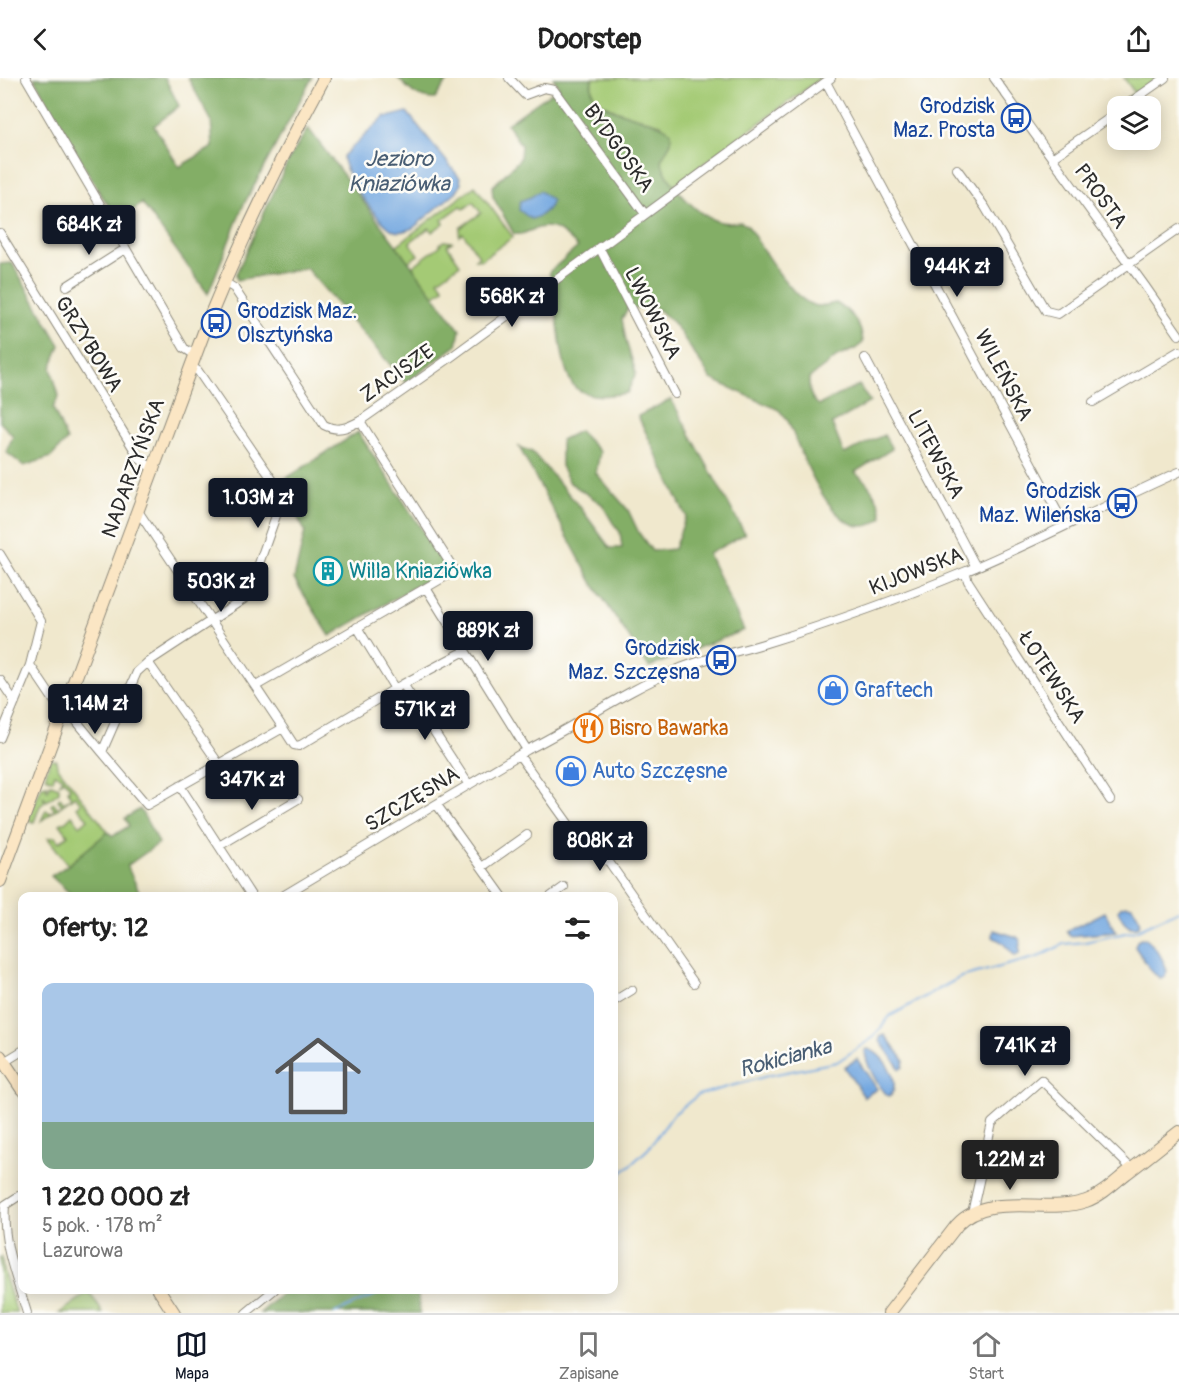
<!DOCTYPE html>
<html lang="pl">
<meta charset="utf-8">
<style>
:root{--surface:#fff;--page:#f6f6f6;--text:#222;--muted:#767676;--line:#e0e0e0;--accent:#111827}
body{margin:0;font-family:Pangolin,sans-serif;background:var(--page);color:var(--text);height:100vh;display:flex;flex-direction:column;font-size:22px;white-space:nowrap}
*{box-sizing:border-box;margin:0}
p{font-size:20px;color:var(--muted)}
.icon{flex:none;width:33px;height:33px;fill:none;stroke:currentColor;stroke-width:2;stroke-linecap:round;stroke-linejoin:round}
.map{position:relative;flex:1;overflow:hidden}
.sheet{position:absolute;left:18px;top:814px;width:600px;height:402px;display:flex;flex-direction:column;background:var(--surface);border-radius:12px;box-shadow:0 3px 15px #0003}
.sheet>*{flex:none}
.buttons{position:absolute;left:1107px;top:18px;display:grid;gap:12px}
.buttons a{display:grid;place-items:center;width:54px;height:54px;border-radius:12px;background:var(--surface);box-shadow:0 3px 15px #0003;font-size:30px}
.price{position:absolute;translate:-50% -51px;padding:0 14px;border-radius:6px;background:var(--accent);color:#fff;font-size:20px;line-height:39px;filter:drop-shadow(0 2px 3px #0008)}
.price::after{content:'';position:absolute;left:50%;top:36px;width:18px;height:14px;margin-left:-9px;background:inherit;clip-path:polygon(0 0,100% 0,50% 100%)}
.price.on{background:#222;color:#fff}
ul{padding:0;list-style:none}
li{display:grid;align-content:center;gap:12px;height:318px;padding:0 24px}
li span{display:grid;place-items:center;height:186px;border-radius:12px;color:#555}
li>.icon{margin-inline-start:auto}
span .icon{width:108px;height:108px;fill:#fffc;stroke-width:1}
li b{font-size:26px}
h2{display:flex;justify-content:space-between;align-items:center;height:72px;padding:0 24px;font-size:26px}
header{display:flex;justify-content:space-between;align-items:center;height:78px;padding:0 24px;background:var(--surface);font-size:27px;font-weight:800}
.dock{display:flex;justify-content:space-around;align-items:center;height:84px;border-top:2px solid var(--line);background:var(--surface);font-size:16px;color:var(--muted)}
.dock a{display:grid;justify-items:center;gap:3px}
.dock .on{color:var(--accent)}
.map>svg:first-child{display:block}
.green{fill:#a4ca74;stroke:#687a50;stroke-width:1.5}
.forest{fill:#83ae66;stroke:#576c48;stroke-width:1.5}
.water{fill:#73a7e0;stroke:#4f6986;stroke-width:1.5}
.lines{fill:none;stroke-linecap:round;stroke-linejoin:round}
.stream{stroke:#73a7e0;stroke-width:2}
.street-casing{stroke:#8e8a7c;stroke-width:10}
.secondary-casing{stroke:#8e8a7c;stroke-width:14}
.street{stroke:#fff;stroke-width:8}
.secondary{stroke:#fbe6c4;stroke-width:12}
.labels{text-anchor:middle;stroke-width:5;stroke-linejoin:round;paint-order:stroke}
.transit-label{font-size:21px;fill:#164399;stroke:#fdfcf7;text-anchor:end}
.street-label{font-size:21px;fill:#2b2b2b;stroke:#fdfcf7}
.culture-label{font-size:21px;fill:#0d838f;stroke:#fdfcf7;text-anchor:start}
.shop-label{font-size:21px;fill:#366cbe;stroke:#fdfcf7;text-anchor:start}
.food-label{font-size:21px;fill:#c56008;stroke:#fdfcf7;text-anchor:start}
.water-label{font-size:22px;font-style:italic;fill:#485d73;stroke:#fdfcf7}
</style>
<header><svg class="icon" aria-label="back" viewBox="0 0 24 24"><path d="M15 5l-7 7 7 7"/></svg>Doorstep<svg class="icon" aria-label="share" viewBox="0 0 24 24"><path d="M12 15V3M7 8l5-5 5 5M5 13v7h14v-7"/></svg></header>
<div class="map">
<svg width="1179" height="1235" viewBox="0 0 1179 1235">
<rect width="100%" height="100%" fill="#fdfcf7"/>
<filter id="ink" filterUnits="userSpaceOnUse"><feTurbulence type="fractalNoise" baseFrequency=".0167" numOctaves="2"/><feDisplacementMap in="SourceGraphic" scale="12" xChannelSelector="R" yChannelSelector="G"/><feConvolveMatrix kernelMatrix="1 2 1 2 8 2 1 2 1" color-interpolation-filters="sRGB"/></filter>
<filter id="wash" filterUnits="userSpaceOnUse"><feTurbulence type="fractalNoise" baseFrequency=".008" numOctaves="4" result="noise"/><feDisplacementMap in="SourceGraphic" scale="24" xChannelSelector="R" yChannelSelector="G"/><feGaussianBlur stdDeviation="1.35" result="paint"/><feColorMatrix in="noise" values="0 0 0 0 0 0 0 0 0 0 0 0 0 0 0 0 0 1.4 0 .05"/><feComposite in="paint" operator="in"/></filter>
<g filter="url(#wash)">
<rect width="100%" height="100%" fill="#f0e8cd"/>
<path class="green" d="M592,0H821L674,107L664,95L661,82L671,64L661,46C643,41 612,34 598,22C591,17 591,8 592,0Z
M1124,0H1159L1118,28L1134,14Z
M475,108L513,159L481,182L475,181L479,178L463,155L459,158L460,150L481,135L473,124L464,131L461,128L442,142L444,145L432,154L429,150L410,164L418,177L408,184L396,168Z
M444,163L452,164L447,167L460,186L438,202L444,210L434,218L412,189L441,167L440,166Z
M50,681L56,682L57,688L108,754L68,787L48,760L55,759L59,764L68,757L60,746L66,743L72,737L80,748L88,741L77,729L81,725L75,718L41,743L46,732L50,735L55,732L51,727L54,725L58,730L62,727L58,722L60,720L64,725L71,720L68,712L70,710L64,702L60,705L62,699L55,696L53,702L46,699V695Z
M51,706L59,709V714L47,723L43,719L45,724L40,728L34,744L28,742L42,708L48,707L46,711L48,712Z
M0,1179H2L3,1192L17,1235H0Z
M89,1214L103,1235H60Z"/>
<path class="forest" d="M34,0H165L179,28L154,48L179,89L213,69L211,42L188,0H312L243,128L208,216L142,125L120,143L99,114Z
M398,0H454L445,6L435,21C418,22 409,12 398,0Z
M553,0H592C591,7 591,17 597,22C616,39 651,38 671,54V64L661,82C666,103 695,136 717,143C725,146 733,145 741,144L748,148C761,168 794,227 818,228C824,228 831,226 836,225C852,234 862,246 863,265L855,271L837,279L809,300C809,310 809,320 819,327L859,307L870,324L832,346L844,376L884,357L892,371L855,394C868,404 882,423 882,440C836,478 800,371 788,343L779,332L711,301L680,254L670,241L654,229L628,230L622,241L626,263L636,295L627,315C611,317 592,321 577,311C557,296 559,219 549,194L578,169C564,155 553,143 532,152C525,155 521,157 514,156L493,119L492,109L520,81L521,67L507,46L559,9Z
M308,50L460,252L457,267L406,305L306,190L237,202L236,196L288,83Z
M12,185L60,267L51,290L59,318L53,330L67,362L51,379L24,388L6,374L13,358L0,344V186Z
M671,321L745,456L708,476L744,552L649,589L592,504L519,369L532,374L580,429L610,470H622L620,454L613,445L602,426L570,405L561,388V362L579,353L600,374L596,395L628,432L639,455L652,473L674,471L686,438L638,338Z
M358,354L447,490L330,558L294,501L305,453L279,405Z
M140,731L159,765L127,788L142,819H74L51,798L68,787L108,754L113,758L129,748L125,740Z
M287,1212H427L418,1214L420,1235H260Z"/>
<path class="water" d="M407,34L460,100L461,106L456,114L413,150C408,152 400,155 395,153C380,148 341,94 343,78L385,38L388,39Z
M540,113L552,123C549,132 540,139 531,141L519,132L520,123L531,119Z
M1127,827L1132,828L1140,842L1139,848C1128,853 1122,842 1118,832L1122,828Z
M1105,834L1116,854L1070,858L1067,853Z
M994,852L1017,859L1020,862L1019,876L1015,878L1002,864L993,859Z
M1141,861H1146C1157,870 1163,879 1167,893L1164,899L1160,900L1152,894L1135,869L1137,863Z
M885,957L904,982L903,989L900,991L880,963V959Z
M868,971C883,975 901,1002 891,1017L888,1018C878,1008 865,986 865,972Z
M857,981L877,1011L864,1019L844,989Z"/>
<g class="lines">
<path class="stream" d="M614,1102L648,1071L674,1036L698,1017L771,997L837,984L874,959L890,938L961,899L1038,879L1064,866L1085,864L1135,853L1179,833
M335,1235L386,1212"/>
</g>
</g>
<g filter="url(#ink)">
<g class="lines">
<g class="street-casing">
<path id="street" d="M26,0L184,270L195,277
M509,0L525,17L544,10L554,12L645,136
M994,0L1145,208L1179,257
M826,4L1065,448
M1125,28L1165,0
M1052,80L1118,34
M957,91L985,129L1046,233L1058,236L1179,151
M0,155L140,381L153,391
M599,169L675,316
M224,204L234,210L324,347C337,354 347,350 360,343L447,282L831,0
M67,208L125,171
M865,280L976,489
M191,288L198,293L274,404L278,417V432L250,511L244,521L148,584L137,594L102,674L147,727L283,650L294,667L299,668L403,606L465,573
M1093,324L1179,273
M138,433L283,650
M0,476L41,543L30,587L0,660
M965,494L968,503L1110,722
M426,510L527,672
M357,549L395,611
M148,584L219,686
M30,587L63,636L74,640L102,674
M0,602L15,624
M403,606L469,707
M256,608L455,493L360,343
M519,677L585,769L609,784L694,905
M180,708L252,819
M437,727L503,819
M219,768L298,721
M482,789L527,757
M281,819L527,672C577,647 625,613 676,592C704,580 734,575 763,566C831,545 899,521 964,494C1037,464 1107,426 1179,394
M550,819L564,809
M614,923L632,912
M4,984L22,973
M22,1116L5,1127C2,1166 16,1198 27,1235
M972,1135L992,1045L1041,1002L1132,1091
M246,1235L274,1212"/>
</g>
<g class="secondary-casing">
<path id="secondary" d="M0,803L208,243C242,160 281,79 324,0
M0,978L22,1011
M159,1212L174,1235
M889,1235L957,1147C990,1112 1045,1137 1086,1123C1100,1118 1112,1107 1124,1097C1143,1083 1161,1068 1179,1054"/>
</g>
<use href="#street" class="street"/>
<use href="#secondary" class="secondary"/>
</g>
</g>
<defs>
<g id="bus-ring" transform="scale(1.5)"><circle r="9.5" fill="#fdfcf7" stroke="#1a4fb4" stroke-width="1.5"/><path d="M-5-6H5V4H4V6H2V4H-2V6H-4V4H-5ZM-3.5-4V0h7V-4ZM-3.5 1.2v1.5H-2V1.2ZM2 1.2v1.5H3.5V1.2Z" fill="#1a4fb4"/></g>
<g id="building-ring" transform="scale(1.5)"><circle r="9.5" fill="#fdfcf7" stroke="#0f9aa8" stroke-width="1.5"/><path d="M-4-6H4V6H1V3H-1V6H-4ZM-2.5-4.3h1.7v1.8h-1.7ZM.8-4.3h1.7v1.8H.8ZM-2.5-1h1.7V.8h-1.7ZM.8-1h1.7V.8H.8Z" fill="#0f9aa8"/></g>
<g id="shop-ring" transform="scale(1.5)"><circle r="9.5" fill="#fdfcf7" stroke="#3f7fe0" stroke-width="1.5"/><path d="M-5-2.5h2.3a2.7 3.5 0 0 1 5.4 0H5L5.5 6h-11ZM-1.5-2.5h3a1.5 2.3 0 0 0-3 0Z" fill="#3f7fe0"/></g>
<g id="restaurant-ring" transform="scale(1.5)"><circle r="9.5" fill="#fdfcf7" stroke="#e8710a" stroke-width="1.5"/><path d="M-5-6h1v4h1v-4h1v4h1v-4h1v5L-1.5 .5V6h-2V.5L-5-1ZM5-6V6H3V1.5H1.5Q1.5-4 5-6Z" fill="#e8710a"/></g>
</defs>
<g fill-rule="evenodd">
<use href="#bus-ring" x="1016" y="40"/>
<use href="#bus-ring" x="216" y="245"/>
<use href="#bus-ring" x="1122" y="425"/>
<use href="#building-ring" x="328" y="493"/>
<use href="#bus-ring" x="721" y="582"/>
<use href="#shop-ring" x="833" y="612"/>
<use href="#restaurant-ring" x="588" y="650"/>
<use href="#shop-ring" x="571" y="693"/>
</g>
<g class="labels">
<g class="transit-label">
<text x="995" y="35">Grodzisk<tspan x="995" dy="24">Maz. Prosta</tspan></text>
<text x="237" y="240" text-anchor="start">Grodzisk Maz.<tspan x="237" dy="24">Olsztyńska</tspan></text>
<text x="1101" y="420">Grodzisk<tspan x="1101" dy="24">Maz. Wileńska</tspan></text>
<text x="700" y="577">Grodzisk<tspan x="700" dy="24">Maz. Szczęsna</tspan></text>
</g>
<g class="street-label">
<text transform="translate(619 70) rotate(54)" y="7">BYDGOSKA</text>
<text transform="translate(1101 118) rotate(54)" y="7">PROSTA</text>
<text transform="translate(653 235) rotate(63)" y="7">LWOWSKA</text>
<text transform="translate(89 266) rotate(58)" y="7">GRZYBOWA</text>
<text transform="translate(397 295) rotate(-35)" y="7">ZACISZE</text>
<text transform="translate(1004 297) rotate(62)" y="7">WILEŃSKA</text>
<text transform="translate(936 376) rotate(62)" y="7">LITEWSKA</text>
<text transform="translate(133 390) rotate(-70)" y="7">NADARZYŃSKA</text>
<text transform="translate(916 493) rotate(-21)" y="7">KIJOWSKA</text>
<text transform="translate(1052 599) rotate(57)" y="7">ŁOTEWSKA</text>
<text transform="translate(412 721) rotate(-31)" y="7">SZCZĘSNA</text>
</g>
<g class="culture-label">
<text x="349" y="500">Willa Kniaziówka</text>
</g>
<g class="shop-label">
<text x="854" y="619">Graftech</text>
<text x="592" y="700">Auto Szczęsne</text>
</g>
<g class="food-label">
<text x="609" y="657">Bisro Bawarka</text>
</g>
<g class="water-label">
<text x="399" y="88">Jezioro<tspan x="399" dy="25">Kniaziówka</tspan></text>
<text transform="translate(785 979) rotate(-15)" y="8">Rokicianka</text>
</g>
</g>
</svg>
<div class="buttons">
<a><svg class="icon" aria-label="layers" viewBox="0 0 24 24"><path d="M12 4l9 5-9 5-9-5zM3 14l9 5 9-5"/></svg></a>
</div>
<b class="price" style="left:89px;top:178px">684K zł</b>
<b class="price" style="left:957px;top:220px">944K zł</b>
<b class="price" style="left:512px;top:250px">568K zł</b>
<b class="price" style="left:258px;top:451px">1.03M zł</b>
<b class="price" style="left:221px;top:535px">503K zł</b>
<b class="price" style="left:488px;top:584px">889K zł</b>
<b class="price" style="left:95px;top:657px">1.14M zł</b>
<b class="price" style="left:425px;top:663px">571K zł</b>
<b class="price" style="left:252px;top:733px">347K zł</b>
<b class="price" style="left:600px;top:794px">808K zł</b>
<b class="price" style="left:1025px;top:999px">741K zł</b>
<b class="price on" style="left:1010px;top:1113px">1.22M zł</b>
<section class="sheet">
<h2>Oferty: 12<svg class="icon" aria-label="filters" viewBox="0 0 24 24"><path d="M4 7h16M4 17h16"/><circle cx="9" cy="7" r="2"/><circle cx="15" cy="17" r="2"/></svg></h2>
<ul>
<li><span style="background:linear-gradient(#a9c7e8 75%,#7fa58c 0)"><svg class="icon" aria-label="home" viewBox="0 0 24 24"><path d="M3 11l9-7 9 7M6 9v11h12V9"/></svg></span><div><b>1 220 000 zł</b><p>5 pok. · 178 m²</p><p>Lazurowa</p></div></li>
</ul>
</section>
</div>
<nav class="dock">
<a class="on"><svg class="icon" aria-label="map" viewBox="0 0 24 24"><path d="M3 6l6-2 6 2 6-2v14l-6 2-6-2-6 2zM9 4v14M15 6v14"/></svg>Mapa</a>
<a><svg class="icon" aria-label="saved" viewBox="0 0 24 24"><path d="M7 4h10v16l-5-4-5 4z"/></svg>Zapisane</a>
<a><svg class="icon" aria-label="home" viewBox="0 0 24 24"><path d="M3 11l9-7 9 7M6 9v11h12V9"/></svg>Start</a>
</nav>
